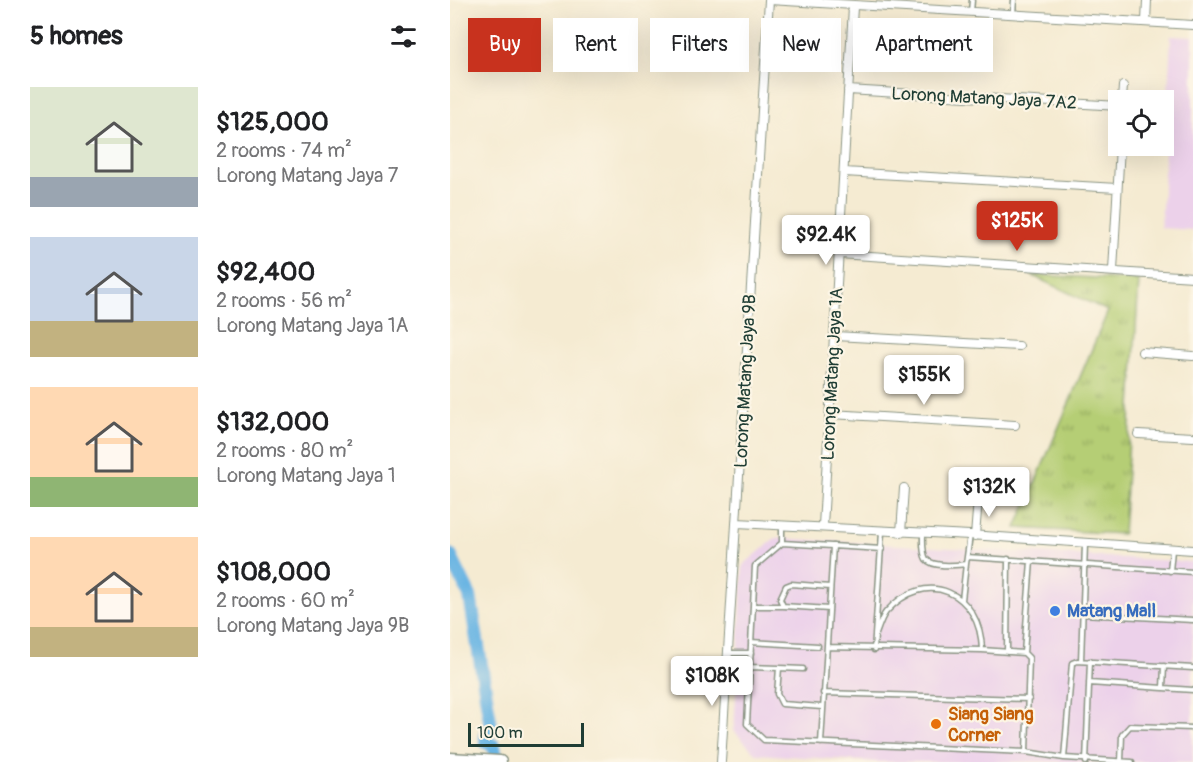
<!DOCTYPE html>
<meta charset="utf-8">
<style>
:root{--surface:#fff;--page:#f2f2f2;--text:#202124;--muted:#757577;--accent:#c8321e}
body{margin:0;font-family:Pangolin,sans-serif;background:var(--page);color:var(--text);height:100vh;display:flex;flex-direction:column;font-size:22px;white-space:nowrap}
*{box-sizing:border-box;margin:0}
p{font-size:20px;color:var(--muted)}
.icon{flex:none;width:33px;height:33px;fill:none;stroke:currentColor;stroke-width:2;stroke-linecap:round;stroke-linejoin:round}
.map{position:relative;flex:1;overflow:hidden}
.side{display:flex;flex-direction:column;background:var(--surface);width:450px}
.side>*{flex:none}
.hud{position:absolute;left:18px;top:18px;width:570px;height:54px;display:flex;gap:12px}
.fabs{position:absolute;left:658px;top:90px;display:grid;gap:12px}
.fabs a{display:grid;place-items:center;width:66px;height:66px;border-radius:0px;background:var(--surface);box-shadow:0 6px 24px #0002;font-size:30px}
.scale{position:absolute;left:18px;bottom:15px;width:116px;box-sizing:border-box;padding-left:6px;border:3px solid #1f3d34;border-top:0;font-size:16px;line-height:21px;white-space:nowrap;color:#1f3d34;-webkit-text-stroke:4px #fcf5e5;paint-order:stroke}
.price{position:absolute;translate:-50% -51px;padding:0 14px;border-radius:6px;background:#fff;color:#222;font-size:20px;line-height:39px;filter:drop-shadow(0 2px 3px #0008)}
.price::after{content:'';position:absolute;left:50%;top:36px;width:18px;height:14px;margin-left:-9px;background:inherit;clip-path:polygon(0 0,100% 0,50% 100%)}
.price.selected{background:var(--accent);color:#fff}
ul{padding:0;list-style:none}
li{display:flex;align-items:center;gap:18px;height:150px;padding:0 30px}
li span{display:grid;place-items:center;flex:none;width:168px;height:120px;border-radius:0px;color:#555}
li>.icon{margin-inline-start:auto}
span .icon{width:72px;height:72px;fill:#fffc;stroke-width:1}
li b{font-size:26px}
h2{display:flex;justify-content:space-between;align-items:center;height:72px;padding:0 30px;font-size:26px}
.pill{padding:0 21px;border-radius:0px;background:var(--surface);box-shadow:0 6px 24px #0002;font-size:21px;line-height:54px}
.pill.selected{background:var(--accent);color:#fff}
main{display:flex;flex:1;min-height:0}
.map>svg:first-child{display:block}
.built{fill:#ecd1ea}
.grass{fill:url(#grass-tufts);stroke:#6a8654;stroke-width:1.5}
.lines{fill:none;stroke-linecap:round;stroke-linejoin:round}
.river{stroke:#6bb5e3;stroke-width:14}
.service-casing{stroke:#8a9483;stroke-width:7}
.minor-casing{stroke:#8a9483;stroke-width:10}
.primary-casing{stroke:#8a9483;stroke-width:15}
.service{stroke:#fff;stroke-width:4}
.minor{stroke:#fff;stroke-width:8}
.primary{stroke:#fff;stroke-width:12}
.shop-dot{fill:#3f7fe0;stroke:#fcf5e5;stroke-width:2}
.food-dot{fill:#e8710a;stroke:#fcf5e5;stroke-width:2}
.labels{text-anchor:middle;stroke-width:4.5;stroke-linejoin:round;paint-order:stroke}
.street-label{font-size:18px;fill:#1f3d34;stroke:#fcf5e5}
.shop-label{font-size:18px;font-weight:bold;fill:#366cbe;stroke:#fcf5e5;text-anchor:start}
.food-label{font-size:18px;font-weight:bold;fill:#c56008;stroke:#fcf5e5;text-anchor:start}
</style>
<main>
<section class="side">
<h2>5 homes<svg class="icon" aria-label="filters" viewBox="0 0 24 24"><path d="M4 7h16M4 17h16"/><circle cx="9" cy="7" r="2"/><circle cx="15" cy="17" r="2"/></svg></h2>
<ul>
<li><span style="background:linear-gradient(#dfe7d0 75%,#9aa5b1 0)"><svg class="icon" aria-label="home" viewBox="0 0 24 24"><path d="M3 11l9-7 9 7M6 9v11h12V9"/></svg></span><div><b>$125,000</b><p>2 rooms · 74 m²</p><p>Lorong Matang Jaya 7</p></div></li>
<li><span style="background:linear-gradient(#c9d6e8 70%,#c2b280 0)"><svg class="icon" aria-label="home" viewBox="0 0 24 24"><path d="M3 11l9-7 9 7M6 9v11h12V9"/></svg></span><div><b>$92,400</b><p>2 rooms · 56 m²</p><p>Lorong Matang Jaya 1A</p></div></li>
<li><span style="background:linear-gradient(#ffd9b3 75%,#8fb573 0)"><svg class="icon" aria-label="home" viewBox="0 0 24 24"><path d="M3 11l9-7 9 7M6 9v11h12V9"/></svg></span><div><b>$132,000</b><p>2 rooms · 80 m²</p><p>Lorong Matang Jaya 1</p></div></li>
<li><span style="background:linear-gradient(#ffd9b3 75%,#c2b280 0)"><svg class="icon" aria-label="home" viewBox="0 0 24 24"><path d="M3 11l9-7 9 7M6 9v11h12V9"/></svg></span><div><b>$108,000</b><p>2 rooms · 60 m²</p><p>Lorong Matang Jaya 9B</p></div></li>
</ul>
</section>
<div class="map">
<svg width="743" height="762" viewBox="0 0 743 762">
<defs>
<pattern id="grass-tufts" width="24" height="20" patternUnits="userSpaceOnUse" patternTransform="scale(1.5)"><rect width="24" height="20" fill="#b5ce74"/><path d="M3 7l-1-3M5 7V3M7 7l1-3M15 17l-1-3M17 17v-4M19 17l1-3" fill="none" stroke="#93a860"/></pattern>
</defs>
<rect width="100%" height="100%" fill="#fcf5e5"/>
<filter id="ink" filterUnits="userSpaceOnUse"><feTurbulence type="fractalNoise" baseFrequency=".0167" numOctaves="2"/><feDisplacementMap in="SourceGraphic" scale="12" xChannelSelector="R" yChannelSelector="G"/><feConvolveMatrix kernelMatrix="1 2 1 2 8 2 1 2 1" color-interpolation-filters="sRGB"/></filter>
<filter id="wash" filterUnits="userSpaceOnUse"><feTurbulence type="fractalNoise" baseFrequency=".008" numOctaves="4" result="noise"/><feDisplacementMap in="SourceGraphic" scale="24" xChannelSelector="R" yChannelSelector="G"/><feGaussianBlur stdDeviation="1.35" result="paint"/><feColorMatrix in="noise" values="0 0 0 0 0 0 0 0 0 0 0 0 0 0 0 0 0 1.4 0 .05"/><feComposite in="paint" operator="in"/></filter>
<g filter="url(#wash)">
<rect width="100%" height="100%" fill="#f5ebd2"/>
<path class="built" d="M721,36L743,37V230L711,228Z
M326,538L743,562V762H428L306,754L284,731L293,565Z"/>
<path class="grass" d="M581,275L689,280L673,534L566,528L658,311Z"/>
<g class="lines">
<path class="river" d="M0,555L20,596L41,727L36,734V742L44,746L47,762"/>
</g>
</g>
<g filter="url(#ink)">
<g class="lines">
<g class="service-casing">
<path id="service" d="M521,12L522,0
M563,14L564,0
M332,526V543
M473,534C473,541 472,552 476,559C483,568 506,565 516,564L520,535
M432,549L332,543L305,566L297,724L314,740L576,752L614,758L682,762
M517,557L743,572
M720,571L722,550
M512,600L516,564
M303,606H333
M379,609L333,606L330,599L336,586L341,584L380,587
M633,614L743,620
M425,637C428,629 431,618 436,612C476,567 531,592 532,650
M301,642L368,646
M377,647L532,650L574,653L579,658L576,752
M424,650L432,532
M557,652L558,559
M279,653H301
M574,653L581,561
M631,661L635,544
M300,667L329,668
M353,669L329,668L327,694L332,704L372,707
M639,683L743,690
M713,688L714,666
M373,693L579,699
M371,743L383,546
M614,758L622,663L627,661L743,668
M671,761L672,735L680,726L743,728
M636,762L640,661"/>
</g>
<g class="minor-casing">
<path id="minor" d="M319,0L743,25
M696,22L697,0
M398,90L669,106
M672,100L673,86
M394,172L667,188
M389,254L743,277
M663,271L670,146
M385,336L569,346
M692,352L743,356
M381,414L565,425
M688,434L743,437
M287,523L520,535L743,550
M373,526L403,7
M451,533L454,488
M525,536L528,499
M271,762L319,0"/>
</g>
<g class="primary-casing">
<path id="primary" d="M0,759L50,762"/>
</g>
<use href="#service" class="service"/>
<use href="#minor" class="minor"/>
<use href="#primary" class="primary"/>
</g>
</g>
<circle class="shop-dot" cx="605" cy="611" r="6"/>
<circle class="food-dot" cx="486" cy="724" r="6"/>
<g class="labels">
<g class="street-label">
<text transform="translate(534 98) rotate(3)" y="6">Lorong Matang Jaya 7A2</text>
<text transform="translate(382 374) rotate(-87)" y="6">Lorong Matang Jaya 1A</text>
<text transform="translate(295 381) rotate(-87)" y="6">Lorong Matang Jaya 9B</text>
</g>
<g class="shop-label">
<text x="617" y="617">Matang Mall</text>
</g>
<g class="food-label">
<text x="498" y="720">Siang Siang<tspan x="498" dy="21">Corner</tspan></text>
</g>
</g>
</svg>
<div class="fabs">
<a><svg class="icon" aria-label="locate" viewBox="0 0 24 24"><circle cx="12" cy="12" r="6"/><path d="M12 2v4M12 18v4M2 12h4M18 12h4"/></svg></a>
</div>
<div class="scale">100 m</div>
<b class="price selected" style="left:567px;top:252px">$125K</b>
<b class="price" style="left:376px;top:266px">$92.4K</b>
<b class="price" style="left:474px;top:406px">$155K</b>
<b class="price" style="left:539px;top:518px">$132K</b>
<b class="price" style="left:262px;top:707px">$108K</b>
<div class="hud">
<a class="pill selected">Buy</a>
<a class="pill">Rent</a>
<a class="pill">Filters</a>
<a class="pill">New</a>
<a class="pill">Apartment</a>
</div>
</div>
</main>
